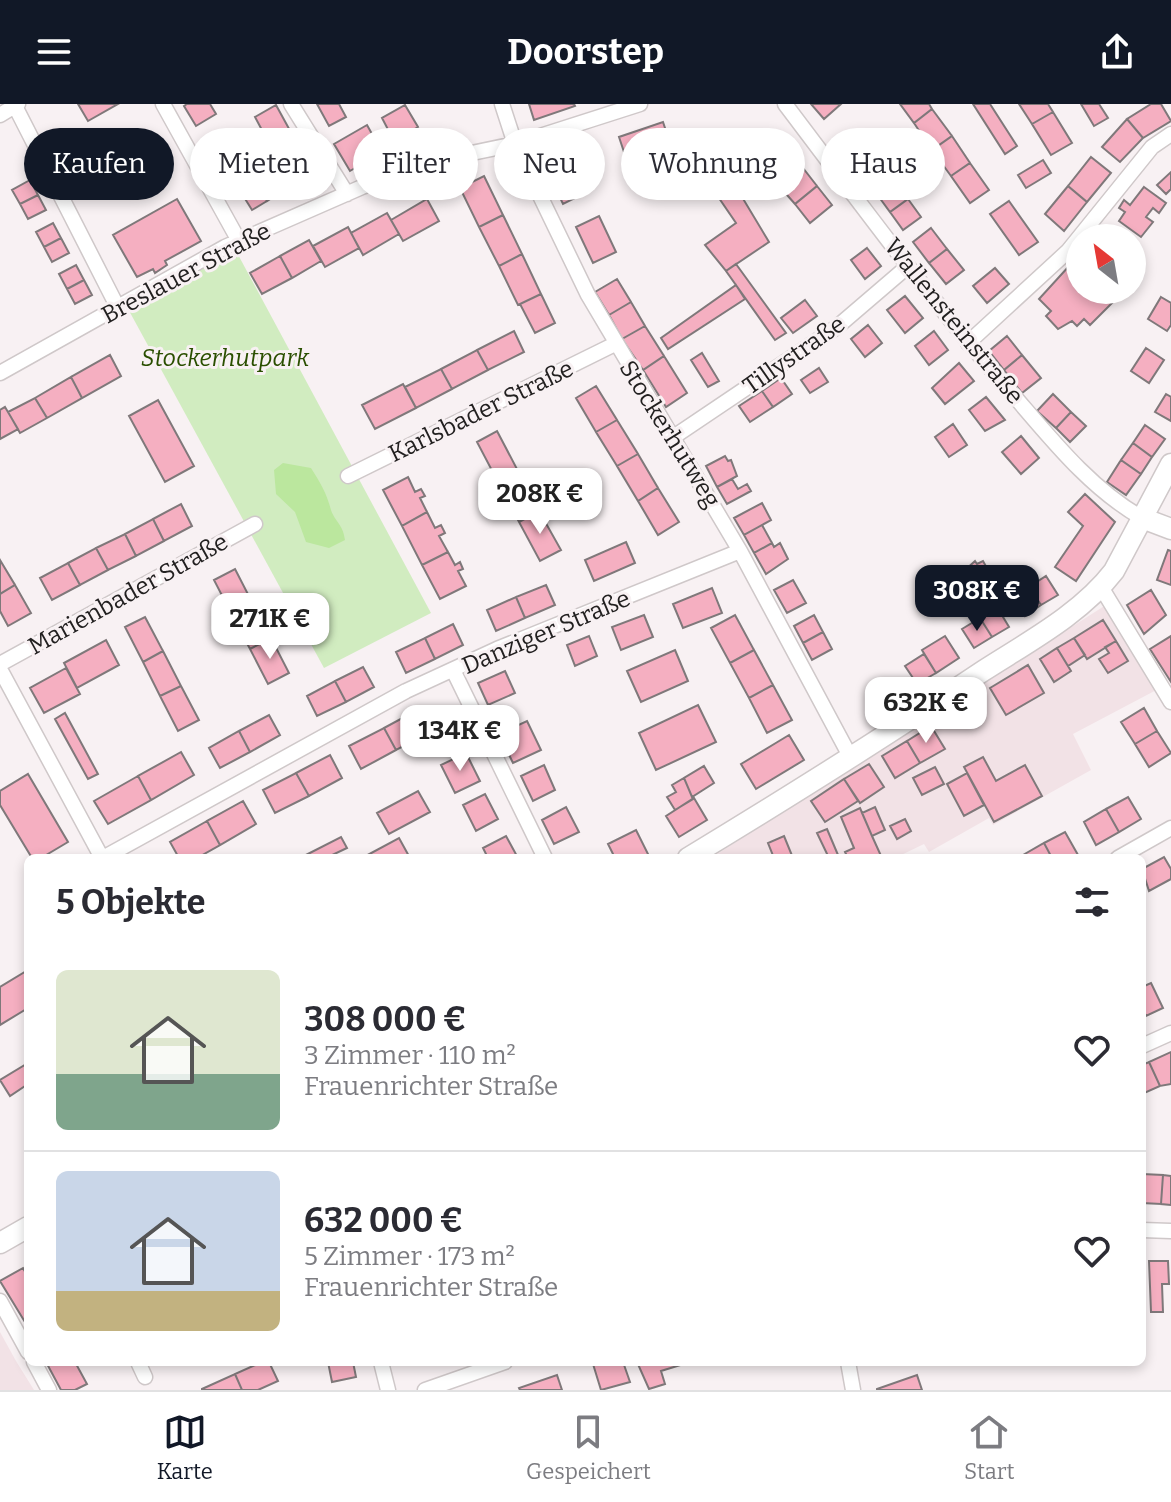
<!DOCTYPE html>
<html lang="de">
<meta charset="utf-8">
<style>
:root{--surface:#fff;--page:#f7f7f7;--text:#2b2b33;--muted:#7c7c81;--line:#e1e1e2;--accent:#111827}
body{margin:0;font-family:Bitter,serif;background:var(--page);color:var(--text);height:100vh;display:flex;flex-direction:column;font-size:30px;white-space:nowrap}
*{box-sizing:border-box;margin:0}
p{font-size:26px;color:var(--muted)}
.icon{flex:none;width:44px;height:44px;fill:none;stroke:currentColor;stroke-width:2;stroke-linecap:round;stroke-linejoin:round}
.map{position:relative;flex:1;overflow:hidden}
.side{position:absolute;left:24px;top:750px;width:1122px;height:512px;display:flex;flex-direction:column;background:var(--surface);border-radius:12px;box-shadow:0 4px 12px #0003}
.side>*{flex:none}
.top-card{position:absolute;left:24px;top:24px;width:1124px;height:72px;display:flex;gap:16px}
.needle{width:52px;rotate:329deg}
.fabs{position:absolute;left:1066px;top:120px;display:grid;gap:16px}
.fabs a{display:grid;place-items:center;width:80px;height:80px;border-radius:50%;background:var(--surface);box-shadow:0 4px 12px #0003;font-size:40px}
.price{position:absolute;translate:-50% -68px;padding:0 18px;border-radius:16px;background:#fff;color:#222;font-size:26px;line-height:52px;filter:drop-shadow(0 2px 4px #0008)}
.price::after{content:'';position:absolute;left:50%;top:48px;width:24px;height:18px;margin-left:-12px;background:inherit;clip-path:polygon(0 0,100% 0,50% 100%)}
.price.current{background:var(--accent);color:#fff}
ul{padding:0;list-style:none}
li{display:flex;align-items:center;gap:24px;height:200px;padding:0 32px}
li+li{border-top:2px solid var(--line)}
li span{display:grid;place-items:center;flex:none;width:224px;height:160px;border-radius:12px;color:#555}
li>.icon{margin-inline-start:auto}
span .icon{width:96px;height:96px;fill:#fffc;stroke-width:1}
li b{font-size:34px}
h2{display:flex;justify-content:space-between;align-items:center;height:96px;padding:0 32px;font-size:34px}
.tag{padding:0 28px;border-radius:36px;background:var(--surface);box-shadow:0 4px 12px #0003;font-size:28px;line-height:72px}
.tag.current{background:var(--accent);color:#fff}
header{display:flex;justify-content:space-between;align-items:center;height:104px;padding:0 32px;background:var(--accent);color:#fff;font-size:36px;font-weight:700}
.tab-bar{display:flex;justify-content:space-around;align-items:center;height:112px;border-top:2px solid var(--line);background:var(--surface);font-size:22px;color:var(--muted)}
.tab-bar a{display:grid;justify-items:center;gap:4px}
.tab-bar .current{color:var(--accent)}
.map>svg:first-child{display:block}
.built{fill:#f2e2e6}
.green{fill:#d1ecc0}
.water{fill:#bbe79e}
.building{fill:#f5afc1;stroke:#7f787a;stroke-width:2}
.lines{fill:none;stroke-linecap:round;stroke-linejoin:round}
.street-casing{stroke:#cfc8c9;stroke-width:17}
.secondary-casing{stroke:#cfc8c9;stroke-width:23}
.street{stroke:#fff;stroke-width:14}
.secondary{stroke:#fff;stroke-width:20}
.labels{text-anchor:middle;stroke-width:6;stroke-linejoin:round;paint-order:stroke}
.street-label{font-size:24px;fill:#222020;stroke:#f8f1f3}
.park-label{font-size:24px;font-style:italic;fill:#2a4f00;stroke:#f8f1f3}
</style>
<header><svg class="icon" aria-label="menu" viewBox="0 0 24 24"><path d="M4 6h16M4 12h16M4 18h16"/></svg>Doorstep<svg class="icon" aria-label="share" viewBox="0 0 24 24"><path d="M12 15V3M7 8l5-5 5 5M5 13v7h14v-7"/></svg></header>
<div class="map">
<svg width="1171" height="1286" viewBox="0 0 1171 1286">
<rect width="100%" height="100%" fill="#f8f1f3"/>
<path class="built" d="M1109,499L1162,583L1073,630L1091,666L993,721L989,714L929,748L924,740L895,754H711Z
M0,1228L16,1257L34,1286H0Z"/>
<path class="green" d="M235,145L431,509L324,564L127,203Z"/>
<path class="water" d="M283,359L311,364C320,378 327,390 331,406C335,418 343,420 345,436L329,444L306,438L295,408L276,390L274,366Z"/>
<path class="building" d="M78,0H118L88,17Z
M187,0H210L216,10L196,22L184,2Z
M317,0H339L346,13L329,22Z
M529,0H574L575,2L534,16Z
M811,0H841L824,15Z
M900,0H929L932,5L914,19Z
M973,0H990L1017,42L1005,50Z
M1019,0H1048L1053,8L1032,20Z
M1081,0H1099L1108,14L1094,22Z
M1151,0H1161L1171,17L1143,34L1127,15Z
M276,1L293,32L271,43L255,13Z
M405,1L418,23L394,37L382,14Z
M932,5L952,32L932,46L914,19Z
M1053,8L1072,39L1051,51L1032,20Z
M1127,15L1143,34L1120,58L1102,43Z
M663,18L671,42L627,57L619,33Z
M367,21L382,48L350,67L334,40Z
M853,27L866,45L849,57L836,39Z
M233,29L246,51L211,71L198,49Z
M952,32L970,59L951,72L932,46Z
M767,35L779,52L738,85L721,58L728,54L733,61Z
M591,41L600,65L580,72L587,88L563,100L544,60Z
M787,45L803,64L777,85L762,66Z
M1091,53L1111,69L1087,98L1068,82Z
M1043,56L1051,69L1026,84L1018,71Z
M721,58L769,138L726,167L705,141L736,119L706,75Z
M970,59L989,86L970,99L951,72Z
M803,64L817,82L795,100L780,83Z
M269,67L281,88L267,97L254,76Z
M1171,68V85L1166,90L1157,81Z
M484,72L503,111L479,123L460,84Z
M30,76L38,91L20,100L12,86Z
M254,76L267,97L252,106L239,85Z
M897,80L908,95L890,108L879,93Z
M817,82L832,101L810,119L795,100Z
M1068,82L1087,98L1064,127L1045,110Z
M1144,83L1166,99L1159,109L1153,104L1146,113L1153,118L1141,133L1119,117L1125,108L1119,104L1124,96L1130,101Z
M38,91L46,106L28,115L20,100Z
M177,95L201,137L165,157L167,161L155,169L153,165L137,173L113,131Z
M427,95L439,117L403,137L391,116Z
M908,95L921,113L903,126L890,108Z
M1009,97L1038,138L1019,151L990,110Z
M387,109L399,130L363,151L351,129Z
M503,111L522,150L499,162L479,123Z
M599,112L616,148L593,159L576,123Z
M53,119L61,134L44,143L36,128Z
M348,123L359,144L325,163L313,142Z
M931,124L947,145L929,159L913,138Z
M61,134L69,149L52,158L44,143Z
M309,136L321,157L292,174L280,152Z
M867,144L881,162L865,175L851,156Z
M947,145L964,166L946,180L929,159Z
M522,150L541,190L518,201L499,162Z
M1080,150V186H1125L1090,221L1084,215L1077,222L1072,217L1058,225L1046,212L1051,207L1039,195Z
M280,152L292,174L262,190L250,169Z
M736,160L786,229L775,236L726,167Z
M76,161L84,176L67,185L59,170Z
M995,164L1009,180L987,199L973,182Z
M617,175L631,198L609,211L595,188Z
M84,176L92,191L75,200L67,185Z
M736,181L745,195L668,245L661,234Z
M541,190L555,219L535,229L520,200Z
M905,192L923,214L905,229L887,206Z
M1161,193L1171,199V221L1167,227L1148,215Z
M805,196L817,212L793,229L781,214Z
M631,198L645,222L622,235L609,211Z
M868,221L882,239L865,253L851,235Z
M645,222L664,252L643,266L622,235Z
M514,227L524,248L488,266L477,246Z
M934,227L948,246L929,261L915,242Z
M1007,232L1022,251L1004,266L989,247Z
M1146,244L1164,256L1149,279L1131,267Z
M477,246L488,266L452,285L441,265Z
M702,249L719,277L708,283L691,256Z
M110,251L121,272L82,294L71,273Z
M1022,251L1041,274L1022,289L1004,266Z
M664,252L687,289L666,303L643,266Z
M959,259L974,277L945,300L932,284Z
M819,264L828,278L810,289L801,276Z
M441,265L452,285L416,304L405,283Z
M71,273L82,294L47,314L35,294Z
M781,274L792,290L773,303L762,287Z
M403,280L416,304L375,325L362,301Z
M596,282L617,316L596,328L576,294Z
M762,287L773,303L750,318L739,302Z
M1053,290L1071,308L1056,324L1037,307Z
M1166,290L1171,293V317L1155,308Z
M986,293L1005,316L985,327L969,306Z
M35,294L47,314L20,329L8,308Z
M158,296L194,362L165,378L129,312Z
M5,303L18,325L0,335V306Z
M1071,308L1086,322L1070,338L1056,324Z
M617,316L638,350L617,362L596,328Z
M953,320L967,341L949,353L935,333Z
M1145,321L1165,335L1152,353L1133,339Z
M497,327L518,367L498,378L477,338Z
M1021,332L1039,354L1021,370L1002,348Z
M1133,339L1152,353L1141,370L1121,356Z
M638,350L658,384L638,397L617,362Z
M725,352L728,357L731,356L737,372L717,383L706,362Z
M1121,356L1141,370L1126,391L1107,378Z
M518,367L539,407L519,418L498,378Z
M408,373L415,388L421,385L425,392L420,394L427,408L402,422L383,386Z
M732,375L738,385L747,380L751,387L727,400L717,383Z
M658,384L679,418L658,431L638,397Z
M1085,390L1115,418L1076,477L1055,463L1083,422L1068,408Z
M762,399L771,416L744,431L734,414Z
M181,400L192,422L164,437L153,415Z
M539,407L561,446L540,457L519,418Z
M427,408L435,424L441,421L445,429L439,432L448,448L422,461L402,422Z
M153,415L164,437L136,452L125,430Z
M762,421L772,439L754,449L744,431Z
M125,430L136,452L108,466L96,444Z
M626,438L635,459L594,477L585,456Z
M772,439L774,443L780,439L788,455L766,470L754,449Z
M96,444L108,466L80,481L68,459Z
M1168,446L1171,447V481L1157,476Z
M448,448L455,461L460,458L463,465L458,467L466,482L440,495L422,461Z
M0,456L15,481L0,490Z
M975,457L977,460L983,457L992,473L972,484L963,468Z
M68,459L80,481L52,496L40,474Z
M235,465L253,500L232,511L214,476Z
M1046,472L1058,491L1041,501L1029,483Z
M793,476L806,499L787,509L774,486Z
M15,481L31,509L8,522L0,507V490Z
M546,481L555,501L525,514L516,493Z
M1029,483L1041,501L1025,512L1013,493Z
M712,484L722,509L683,524L673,500Z
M1151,486L1166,511L1144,530L1127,501Z
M516,493L525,514L496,527L487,506Z
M253,500L271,534L250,545L232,511Z
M997,503L1009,523L992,533L980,514Z
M644,511L653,533L621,546L612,523Z
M735,511L754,546L730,559L711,524Z
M814,511L823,528L803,539L794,522Z
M145,513L163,547L143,558L125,523Z
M980,514L992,533L974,544L962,525Z
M1103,516L1116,537L1087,555L1074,534Z
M453,520L463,541L435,555L425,534Z
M823,528L832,545L812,556L803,539Z
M589,532L597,552L575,562L567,541Z
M945,532L959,554L936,569L922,546Z
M1171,532V578L1150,545Z
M271,534L289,569L268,580L250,545Z
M425,534L435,555L406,569L396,548Z
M1074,534L1085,551L1068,562L1057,544Z
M106,536L119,561L77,584L64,559Z
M1116,537L1128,557L1108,569L1099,555L1109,549L1105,543Z
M1057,544L1071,567L1054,578L1040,555Z
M675,546L688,577L641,598L627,567Z
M754,546L773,581L749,594L730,559Z
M163,547L181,582L160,592L143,558Z
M924,550L936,569L917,580L905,562Z
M1028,561L1044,589L1006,611L990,584Z
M363,563L374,583L346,598L335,577Z
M66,564L80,590L44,609L30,584Z
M505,567L515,589L488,601L478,579Z
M335,577L346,598L317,612L307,592Z
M773,581L792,616L767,629L749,594Z
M181,582L199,616L178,627L160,592Z
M698,601L716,638L656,666L639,629Z
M1144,604L1157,627L1135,640L1121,618Z
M419,605L431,628L396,646L384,624Z
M65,609L98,670L88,675L55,615Z
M269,611L280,631L250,648L239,627Z
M527,617L541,646L513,659L499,630Z
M931,622L945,645L920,659L907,637Z
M384,624L396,646L361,665L349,642Z
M239,627L250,648L220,664L209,644Z
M1157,627L1171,649L1149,663L1135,640Z
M789,631L804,656L756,685L741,660Z
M907,637L920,659L895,674L882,652Z
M181,648L194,671L151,696L138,672Z
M466,649L480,677L455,689L441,661Z
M330,651L342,674L309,692L296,669Z
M983,653L996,677L1025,661L1042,692L994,718L964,663Z
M869,660L884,683L860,699L844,675Z
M544,661L555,686L533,697L521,672Z
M704,662L714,679L692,693L684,674Z
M935,663L944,680L922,691L913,674Z
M296,669L309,692L275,709L263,686Z
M967,669L984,701L964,712L947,680Z
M28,670L68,738L41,754H32L0,701V687Z
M138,672L151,696L108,720L94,697Z
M684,674L693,695L675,706L667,693L676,688L672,681Z
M844,675L858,697L825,718L811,697Z
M418,687L430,708L389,730L377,709Z
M485,690L498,715L476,727L463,701Z
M1128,693L1141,715L1119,728L1106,705Z
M694,694L707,716L679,733L666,712Z
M243,697L256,720L220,741L207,717Z
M566,703L579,728L554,740L542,716Z
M875,703L885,726L872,732L862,709Z
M860,704L872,732L882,754H848L845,748L854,744L841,713Z
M1106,705L1119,728L1096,741L1084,718Z
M905,715L911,727L897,735L890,722Z
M207,717L220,741L197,754H179L170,738Z
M827,725L838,751L829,754L817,729Z
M636,726L648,750L641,754H615L608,740Z
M1065,728L1078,751L1052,754L1044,739Z
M506,732L518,754H488L483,744Z
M784,732L793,754H774L768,739Z
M341,733L347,744L326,754H300Z
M399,734L410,754H362Z
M1044,739L1052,754H1025L1023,751Z
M1164,753L1171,765V775L1149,787L1142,765Z
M28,866V904L0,921V883Z
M1151,879L1163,904L1146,912L1142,903V883Z
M1171,948V980L1160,982L1149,958Z
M1149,958L1160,982L1142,990V961Z
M28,959V980L10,992L0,976Z
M1142,1070L1163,1071L1161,1100L1142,1099Z
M1163,1071L1171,1072V1101L1161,1100Z
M1149,1157H1168L1169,1180H1162L1163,1208H1151Z
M23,1164L28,1173V1223L0,1177Z
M46,1258H75L87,1280L75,1286H61Z
M262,1258H269L278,1277L258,1286H242L235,1270Z
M328,1258H353L356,1273L332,1278Z
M599,1258H623L630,1278L601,1286L593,1260Z
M637,1258H687V1259L661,1267L665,1280L649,1285Z
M235,1270L242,1286H202V1285Z
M557,1271L562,1286H520L519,1284Z
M917,1271L922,1286H877V1285Z"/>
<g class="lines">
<g class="street-casing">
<path id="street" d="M163,0L239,137
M291,0L347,90
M502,0L515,40L588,191L740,447L851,654
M785,0C860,99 933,199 1015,293C1052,336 1091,385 1142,414
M15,2L118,204
M0,11L18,0
M968,239L1068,147L1152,43L1171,30
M0,269L225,143L362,83L443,55L515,40L640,0
M675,332L837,223L907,163
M348,372L615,240
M1101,483L1171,598
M0,560L255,420
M0,565L102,754
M454,568L545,754
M103,754L406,587L497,545L740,447
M1118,754L1171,724
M1142,942L1171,929
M1142,1126L1171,1127
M0,1197L28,1248
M34,1258L49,1286
M138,1258L145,1273
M381,1258L388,1286
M848,1258L853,1286
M425,1286L505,1258"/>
</g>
<g class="secondary-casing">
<path id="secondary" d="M1142,414L1171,425
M688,754C787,694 886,632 983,567C1028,538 1081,510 1114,467L1171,360
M0,1139L28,1123"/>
</g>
<use href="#street" class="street"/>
<use href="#secondary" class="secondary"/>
</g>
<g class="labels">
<g class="street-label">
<text transform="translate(186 169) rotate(-28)" y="8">Breslauer Straße</text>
<text transform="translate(954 217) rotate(51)" y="8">Wallensteinstraße</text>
<text transform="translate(794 251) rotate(-35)" y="8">Tillystraße</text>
<text transform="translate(481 307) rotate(-26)" y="8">Karlsbader Straße</text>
<text transform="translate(670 330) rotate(58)" y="8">Stockerhutweg</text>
<text transform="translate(128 490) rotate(-29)" y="8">Marienbader Straße</text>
<text transform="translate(546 528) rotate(-23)" y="8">Danziger Straße</text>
</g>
<g class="park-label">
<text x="225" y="262">Stockerhutpark</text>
</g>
</g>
</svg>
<div class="fabs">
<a><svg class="needle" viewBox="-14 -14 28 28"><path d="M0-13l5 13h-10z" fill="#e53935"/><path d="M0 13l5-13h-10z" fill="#7c7c81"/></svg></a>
</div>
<b class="price" style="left:540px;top:432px">208K €</b>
<b class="price current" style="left:977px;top:529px">308K €</b>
<b class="price" style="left:270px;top:557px">271K €</b>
<b class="price" style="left:926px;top:641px">632K €</b>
<b class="price" style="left:460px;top:669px">134K €</b>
<div class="top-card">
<a class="tag current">Kaufen</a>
<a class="tag">Mieten</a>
<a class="tag">Filter</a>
<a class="tag">Neu</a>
<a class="tag">Wohnung</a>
<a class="tag">Haus</a>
</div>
<section class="side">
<h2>5 Objekte<svg class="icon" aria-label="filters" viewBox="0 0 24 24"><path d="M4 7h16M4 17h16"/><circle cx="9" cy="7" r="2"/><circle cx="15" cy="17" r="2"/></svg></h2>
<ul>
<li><span style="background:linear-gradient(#dfe7d0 65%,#7fa58c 0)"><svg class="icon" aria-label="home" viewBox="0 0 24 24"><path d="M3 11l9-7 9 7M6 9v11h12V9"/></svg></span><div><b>308 000 €</b><p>3 Zimmer · 110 m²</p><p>Frauenrichter Straße</p></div><svg class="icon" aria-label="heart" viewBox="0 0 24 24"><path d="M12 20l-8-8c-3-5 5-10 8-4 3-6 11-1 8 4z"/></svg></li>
<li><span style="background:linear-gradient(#c9d6e8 75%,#c2b280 0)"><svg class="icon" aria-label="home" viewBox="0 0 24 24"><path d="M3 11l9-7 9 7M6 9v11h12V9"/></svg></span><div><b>632 000 €</b><p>5 Zimmer · 173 m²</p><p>Frauenrichter Straße</p></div><svg class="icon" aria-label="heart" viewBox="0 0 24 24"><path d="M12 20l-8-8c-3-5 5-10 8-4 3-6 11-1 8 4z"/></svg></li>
</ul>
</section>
</div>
<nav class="tab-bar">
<a class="current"><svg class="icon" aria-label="map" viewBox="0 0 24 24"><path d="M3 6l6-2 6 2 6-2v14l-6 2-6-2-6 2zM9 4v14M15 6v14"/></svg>Karte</a>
<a><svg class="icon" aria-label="saved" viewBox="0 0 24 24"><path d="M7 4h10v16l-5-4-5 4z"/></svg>Gespeichert</a>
<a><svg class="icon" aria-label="home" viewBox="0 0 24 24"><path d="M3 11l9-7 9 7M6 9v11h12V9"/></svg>Start</a>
</nav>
